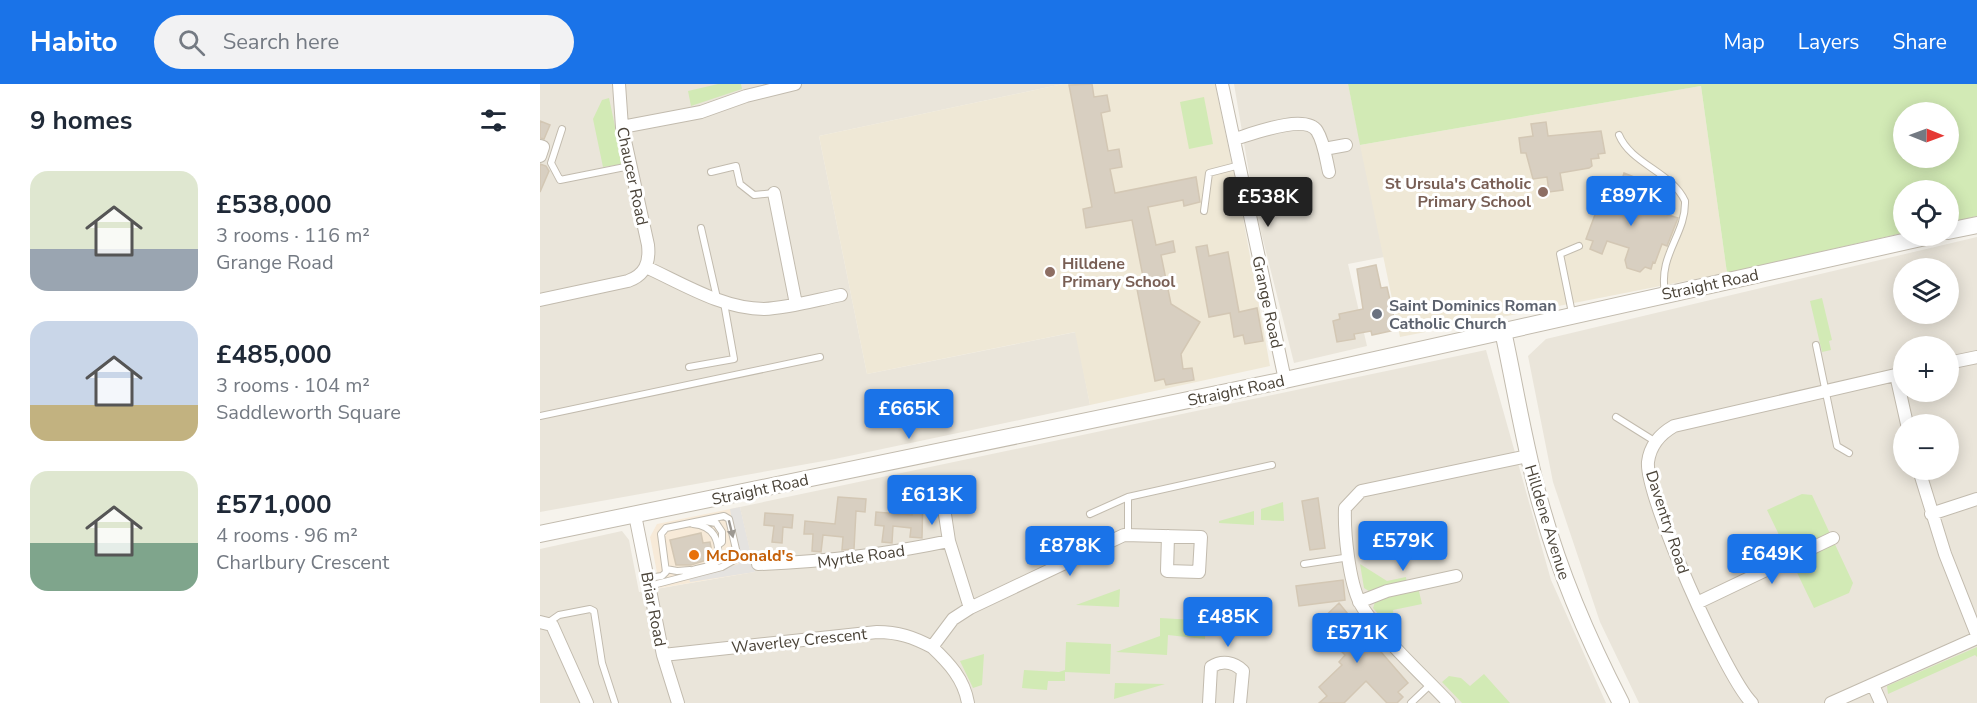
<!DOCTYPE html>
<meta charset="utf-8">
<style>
:root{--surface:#fff;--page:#f2f2f3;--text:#1f2937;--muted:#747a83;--accent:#1a73e8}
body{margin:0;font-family:"Nunito Sans",sans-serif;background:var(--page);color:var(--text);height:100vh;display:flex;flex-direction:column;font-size:22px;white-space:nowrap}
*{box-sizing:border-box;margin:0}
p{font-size:20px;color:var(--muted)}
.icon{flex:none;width:33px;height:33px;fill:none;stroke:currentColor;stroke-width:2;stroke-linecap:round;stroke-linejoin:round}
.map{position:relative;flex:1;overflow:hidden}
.sheet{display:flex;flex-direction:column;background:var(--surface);width:540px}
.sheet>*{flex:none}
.needle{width:39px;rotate:91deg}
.fabs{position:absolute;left:1353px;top:18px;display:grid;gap:12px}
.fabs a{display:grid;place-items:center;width:66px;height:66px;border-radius:50%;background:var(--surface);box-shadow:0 3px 15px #0003;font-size:30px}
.price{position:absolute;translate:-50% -51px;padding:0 14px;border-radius:6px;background:var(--accent);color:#fff;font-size:20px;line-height:39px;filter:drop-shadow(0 2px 3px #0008)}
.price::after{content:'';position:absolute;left:50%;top:36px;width:18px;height:14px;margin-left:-9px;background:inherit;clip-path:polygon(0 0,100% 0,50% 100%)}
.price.active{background:#222;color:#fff}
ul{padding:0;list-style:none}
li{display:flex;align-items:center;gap:18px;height:150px;padding:0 30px}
li span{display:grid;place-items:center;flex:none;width:168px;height:120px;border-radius:18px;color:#555}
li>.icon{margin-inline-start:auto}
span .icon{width:72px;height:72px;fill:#fffc;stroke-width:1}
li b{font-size:26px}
h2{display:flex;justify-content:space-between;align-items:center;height:72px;padding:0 30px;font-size:26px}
header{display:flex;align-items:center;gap:36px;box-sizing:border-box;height:84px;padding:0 30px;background:var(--accent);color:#fff}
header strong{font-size:28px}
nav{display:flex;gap:33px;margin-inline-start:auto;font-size:21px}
.search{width:420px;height:54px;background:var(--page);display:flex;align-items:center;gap:15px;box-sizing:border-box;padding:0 21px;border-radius:33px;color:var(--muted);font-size:22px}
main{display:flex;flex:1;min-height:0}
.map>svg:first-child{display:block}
.residential{fill:#eae5da;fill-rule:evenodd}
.commercial{fill:#f7ead8}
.education{fill:#efe8d6}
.green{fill:#d2eab5;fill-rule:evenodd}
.parking{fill:#e5e3e0}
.building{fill:#d8cfc1;stroke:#d3c7b4;stroke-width:1.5}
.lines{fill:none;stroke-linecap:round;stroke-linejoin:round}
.service-casing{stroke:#c2bbae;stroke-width:8}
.minor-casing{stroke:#c2bbae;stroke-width:14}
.tertiary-casing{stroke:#c2bbae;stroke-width:18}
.service{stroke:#fff;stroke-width:6}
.minor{stroke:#fff;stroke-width:12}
.tertiary{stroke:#fff;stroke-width:16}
.oneway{fill:#9c9892}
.education-dot{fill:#8d6e63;stroke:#fff;stroke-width:2}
.worship-dot{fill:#6b7280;stroke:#fff;stroke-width:2}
.food-dot{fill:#e8710a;stroke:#fff;stroke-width:2}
.labels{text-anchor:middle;stroke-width:6;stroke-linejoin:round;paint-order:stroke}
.street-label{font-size:16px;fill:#4b4439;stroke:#fff}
.education-label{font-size:16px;font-weight:bold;fill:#785e54;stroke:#fff;text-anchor:end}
.worship-label{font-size:16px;font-weight:bold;fill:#5b616d;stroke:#fff;text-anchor:start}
.food-label{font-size:16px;font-weight:bold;fill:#c56008;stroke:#fff;text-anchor:start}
</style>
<header>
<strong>Habito</strong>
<div class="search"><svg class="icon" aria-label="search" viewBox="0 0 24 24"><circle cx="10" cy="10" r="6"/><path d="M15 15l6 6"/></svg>Search here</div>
<nav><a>Map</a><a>Layers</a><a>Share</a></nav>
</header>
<main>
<section class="sheet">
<h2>9 homes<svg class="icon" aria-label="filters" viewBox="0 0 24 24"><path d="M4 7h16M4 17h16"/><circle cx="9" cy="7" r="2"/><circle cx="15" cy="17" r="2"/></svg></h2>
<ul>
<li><span style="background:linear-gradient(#dfe7d0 65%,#9aa5b1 0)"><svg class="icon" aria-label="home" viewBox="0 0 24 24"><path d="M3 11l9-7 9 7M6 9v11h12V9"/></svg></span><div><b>£538,000</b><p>3 rooms · 116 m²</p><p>Grange Road</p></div></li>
<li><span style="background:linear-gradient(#c9d6e8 70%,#c2b280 0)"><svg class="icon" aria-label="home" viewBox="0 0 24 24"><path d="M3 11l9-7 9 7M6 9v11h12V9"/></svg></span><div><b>£485,000</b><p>3 rooms · 104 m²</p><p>Saddleworth Square</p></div></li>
<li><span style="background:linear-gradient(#dfe7d0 60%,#7fa58c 0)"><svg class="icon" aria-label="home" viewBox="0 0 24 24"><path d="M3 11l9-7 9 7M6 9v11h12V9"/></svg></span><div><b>£571,000</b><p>4 rooms · 96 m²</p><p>Charlbury Crescent</p></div></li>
</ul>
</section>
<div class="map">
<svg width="1437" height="619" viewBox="0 0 1437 619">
<rect width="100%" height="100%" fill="#f6f3ec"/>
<path class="residential" d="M0,0H523L279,52L327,290L536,248L550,321L295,375L0,428Z
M694,0H808L844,173L808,180L827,262L754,279L715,124Z
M1437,153V619H1099L1060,538L1013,398L988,272L1006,255ZM1364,184H1408V230H1364ZM1364,262H1408V308H1364ZM1364,340H1408V386H1364Z
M946,266L1011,496L1066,619H0V465L82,447L89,456L99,508L214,488L200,423Z"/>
<path class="commercial" d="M200,423L215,488L120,504L110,453L117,440Z"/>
<path class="education" d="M523,0H675L702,128L730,282L550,321L535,248L327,290L279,52Z
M1161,2L1187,189L860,253L820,61Z"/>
<path class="green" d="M178,0H201L202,5L151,22L148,7Z
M808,0H1437V132L1409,139L1408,106H1364L1363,149L1187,189L1161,2L820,61ZM1364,28H1408V74H1364Z
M664,13L673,60L649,65L640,18Z
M69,14L83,80L63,83L53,35L62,16Z
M1282,214L1292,256L1289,257L1291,266L1282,268L1270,217Z
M1262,410L1272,411L1313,499L1309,509L1274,524L1227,426Z
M743,418L744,437L721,436V425Z
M714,427V441L679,439V437Z
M820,480L847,497L866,493L867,500L832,509L824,504Z
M878,503L882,520L853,526L856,548H854L833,524L836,515Z
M580,505L579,523L536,521Z
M674,521L713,523L712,539L673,537Z
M620,534L655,536V540L666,541L665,555L628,551L627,571L576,568L620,552Z
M526,558L571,560L570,590L525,588V597H508L507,606L482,604L484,586L519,588L525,586Z
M1437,563V573L1435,571L1348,610L1347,602Z
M444,570L442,601L433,604L420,577Z
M944,590L970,619H922L902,598L909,592L921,594L930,602Z
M575,599L625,600L574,615Z"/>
<path class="parking" d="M200,423L215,488L150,498L149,494L199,480L190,425Z"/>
<path class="building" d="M552,0L554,13L567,11L570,27L561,29L568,67L579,65L582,83L570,85L575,109L656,93L660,118L644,122L643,116L608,123L616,161L633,157L635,168L621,171L631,220L660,238L641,270L643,285L652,284L654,296L626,301L624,295L615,297L597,205L605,203L592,136L546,144L543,125L552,123L529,1Z
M0,37L10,41L4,55L0,54Z
M1006,38L1008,52L1061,47L1065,69L1058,70L1059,74L1051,75L1052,82L1049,84L1020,89L1023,106L1009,108L1007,93L993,95L986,69H981L979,54L993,52L991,40Z
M0,80L6,82L9,87L0,108Z
M1084,89L1094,93L1089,107L1097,110L1093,120L1138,134L1127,162L1122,160L1115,179L1113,178L1111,185L1105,183L1100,188L1087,184L1085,176L1089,164L1067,157L1062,170L1050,165L1053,157L1046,155L1056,128L1063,130L1069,112L1065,111L1068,101L1079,105Z
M667,161L669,172L688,168L699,228L717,224L723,257L705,260L703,251L694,253L690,229L669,233L656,163Z
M836,181L841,204L847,203L855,238L850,239L851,247L832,251L831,247L814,250L815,255L797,258L793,237L800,235L799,230L823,225L817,185Z
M366,399L394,401L393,414L383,413L382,454L370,453L371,444L353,442L352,459L342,458L344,442L335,441L336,428L372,431L374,412L364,411Z
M298,413L326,415L325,428L316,427L314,465L302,466L303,453L283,451L281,468L272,467L273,450H264L265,437L295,440Z
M778,414L785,464L770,466L762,417Z
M225,429L253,431L252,444L243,443L242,459L232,458L234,442L224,441Z
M161,449L163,459L170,458L173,474L151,481H136L130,456Z
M803,496L805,516L759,522L756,502Z
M799,519L808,530L804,533L832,564L835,561L868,599L858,608L863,613L857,619H847L826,597L804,619H779L787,612L779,603L802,581L799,578L805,571L776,541Z"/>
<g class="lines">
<g class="service-casing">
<path id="service" d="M22,45L11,79L20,96L90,82
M1079,51C1091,80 1132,88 1145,117C1146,151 1118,170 1125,209
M171,88L196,82L200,100L214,111L234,109
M664,127L669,89L700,81
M161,144L177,214
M1032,229L1020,170L1039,162
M1276,261L1297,362L1309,369
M149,283L194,275L184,219
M0,332L280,273
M1076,333L1116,358
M550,430L588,413
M165,437L176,439L182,448V458L178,461
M588,450V413L732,381
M539,454L545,469
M509,459L520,481
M764,480L810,473
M126,485L137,487L150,486
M146,489C156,482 170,485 178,477C180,456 174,442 153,440
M108,494L122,492L126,488L121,450L126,444L184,432L189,435L198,474L182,483L109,502
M9,538L19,531L50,525L54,527L62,579L75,619
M871,619L891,600"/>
</g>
<g class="minor-casing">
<path id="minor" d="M682,0L745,296
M82,43L161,28L206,12L255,0
M695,55C712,50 765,29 777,47C784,58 786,75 789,88
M0,62L3,63L0,72
M784,65L806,61
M234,109L256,220
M106,183C143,200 183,225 224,225C249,224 276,216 301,211
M0,216L88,197C105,191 110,179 108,161L82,43L79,0
M1408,279L1437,273
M1356,291L1367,340
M1379,386L1405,470L1437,551
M404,424L409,457
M1391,430L1437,415
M95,431L123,571L138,619
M218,480C286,478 343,471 409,457L430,524L413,535L392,563C409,579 424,595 428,619
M819,518L847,507L916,492
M1157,519L1293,454
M430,524L584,451L661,453L659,488L627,487L628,452
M0,538L12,541L47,619
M123,571L337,548C358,548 373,553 392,563
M1333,601L1341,619
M669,619L671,583C682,576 694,578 703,587L700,619
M909,619C884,592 837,550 820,519C809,497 804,449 805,424L821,407L988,372
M1212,619C1186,594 1105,412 1108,378C1110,362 1120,350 1134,342L1364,289
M1291,619L1437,554"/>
</g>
<g class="tertiary-casing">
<path id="tertiary" d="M1408,147L1437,141
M963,247C976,307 985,367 1002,425C1021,493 1049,557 1081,619
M0,450L745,296L1390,152"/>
</g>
<use href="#service" class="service"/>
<use href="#minor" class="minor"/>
<use href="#tertiary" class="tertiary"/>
</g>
<defs><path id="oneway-solid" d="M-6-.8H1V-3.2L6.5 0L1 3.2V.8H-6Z" transform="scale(1.5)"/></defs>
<use class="oneway" href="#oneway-solid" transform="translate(191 445) rotate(76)"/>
<g class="education-dot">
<circle cx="1003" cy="108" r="6"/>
<circle cx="510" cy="188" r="6"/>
</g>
<circle class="worship-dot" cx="837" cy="230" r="6"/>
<circle class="food-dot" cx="154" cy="471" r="6"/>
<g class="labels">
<g class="street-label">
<text transform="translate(93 92) rotate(78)" y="6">Chaucer Road</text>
<text transform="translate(1170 200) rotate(-12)" y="6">Straight Road</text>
<text transform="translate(728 218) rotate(78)" y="6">Grange Road</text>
<text transform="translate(696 306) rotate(-12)" y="6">Straight Road</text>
<text transform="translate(220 405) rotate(-12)" y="6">Straight Road</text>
<text transform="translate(1008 438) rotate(73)" y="6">Hilldene Avenue</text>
<text transform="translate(1128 438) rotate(72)" y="6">Daventry Road</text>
<text transform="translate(321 472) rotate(-8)" y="6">Myrtle Road</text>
<text transform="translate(114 525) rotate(79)" y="6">Briar Road</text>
<text transform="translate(259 556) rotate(-6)" y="6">Waverley Crescent</text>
</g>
<g class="education-label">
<text x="991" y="105">St Ursula's Catholic<tspan x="991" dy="18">Primary School</tspan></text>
<text x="522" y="185" text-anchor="start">Hilldene<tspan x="522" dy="18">Primary School</tspan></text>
</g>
<g class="worship-label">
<text x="849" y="227">Saint Dominics Roman<tspan x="849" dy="18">Catholic Church</tspan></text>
</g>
<g class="food-label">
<text x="166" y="477">McDonald's</text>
</g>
</g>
</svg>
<div class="fabs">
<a><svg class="needle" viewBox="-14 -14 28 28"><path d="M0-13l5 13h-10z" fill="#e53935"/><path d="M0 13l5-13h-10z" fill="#747a83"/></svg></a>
<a><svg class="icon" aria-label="locate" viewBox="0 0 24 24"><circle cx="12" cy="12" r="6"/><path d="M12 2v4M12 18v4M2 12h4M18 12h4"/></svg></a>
<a><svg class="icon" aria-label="layers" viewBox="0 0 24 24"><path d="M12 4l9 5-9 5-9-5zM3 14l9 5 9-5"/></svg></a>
<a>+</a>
<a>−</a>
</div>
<b class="price" style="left:1091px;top:143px">£897K</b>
<b class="price active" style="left:728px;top:144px">£538K</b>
<b class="price" style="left:369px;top:356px">£665K</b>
<b class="price" style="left:392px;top:442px">£613K</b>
<b class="price" style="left:863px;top:488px">£579K</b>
<b class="price" style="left:530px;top:493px">£878K</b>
<b class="price" style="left:1232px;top:501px">£649K</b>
<b class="price" style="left:688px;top:564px">£485K</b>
<b class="price" style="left:817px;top:580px">£571K</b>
</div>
</main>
